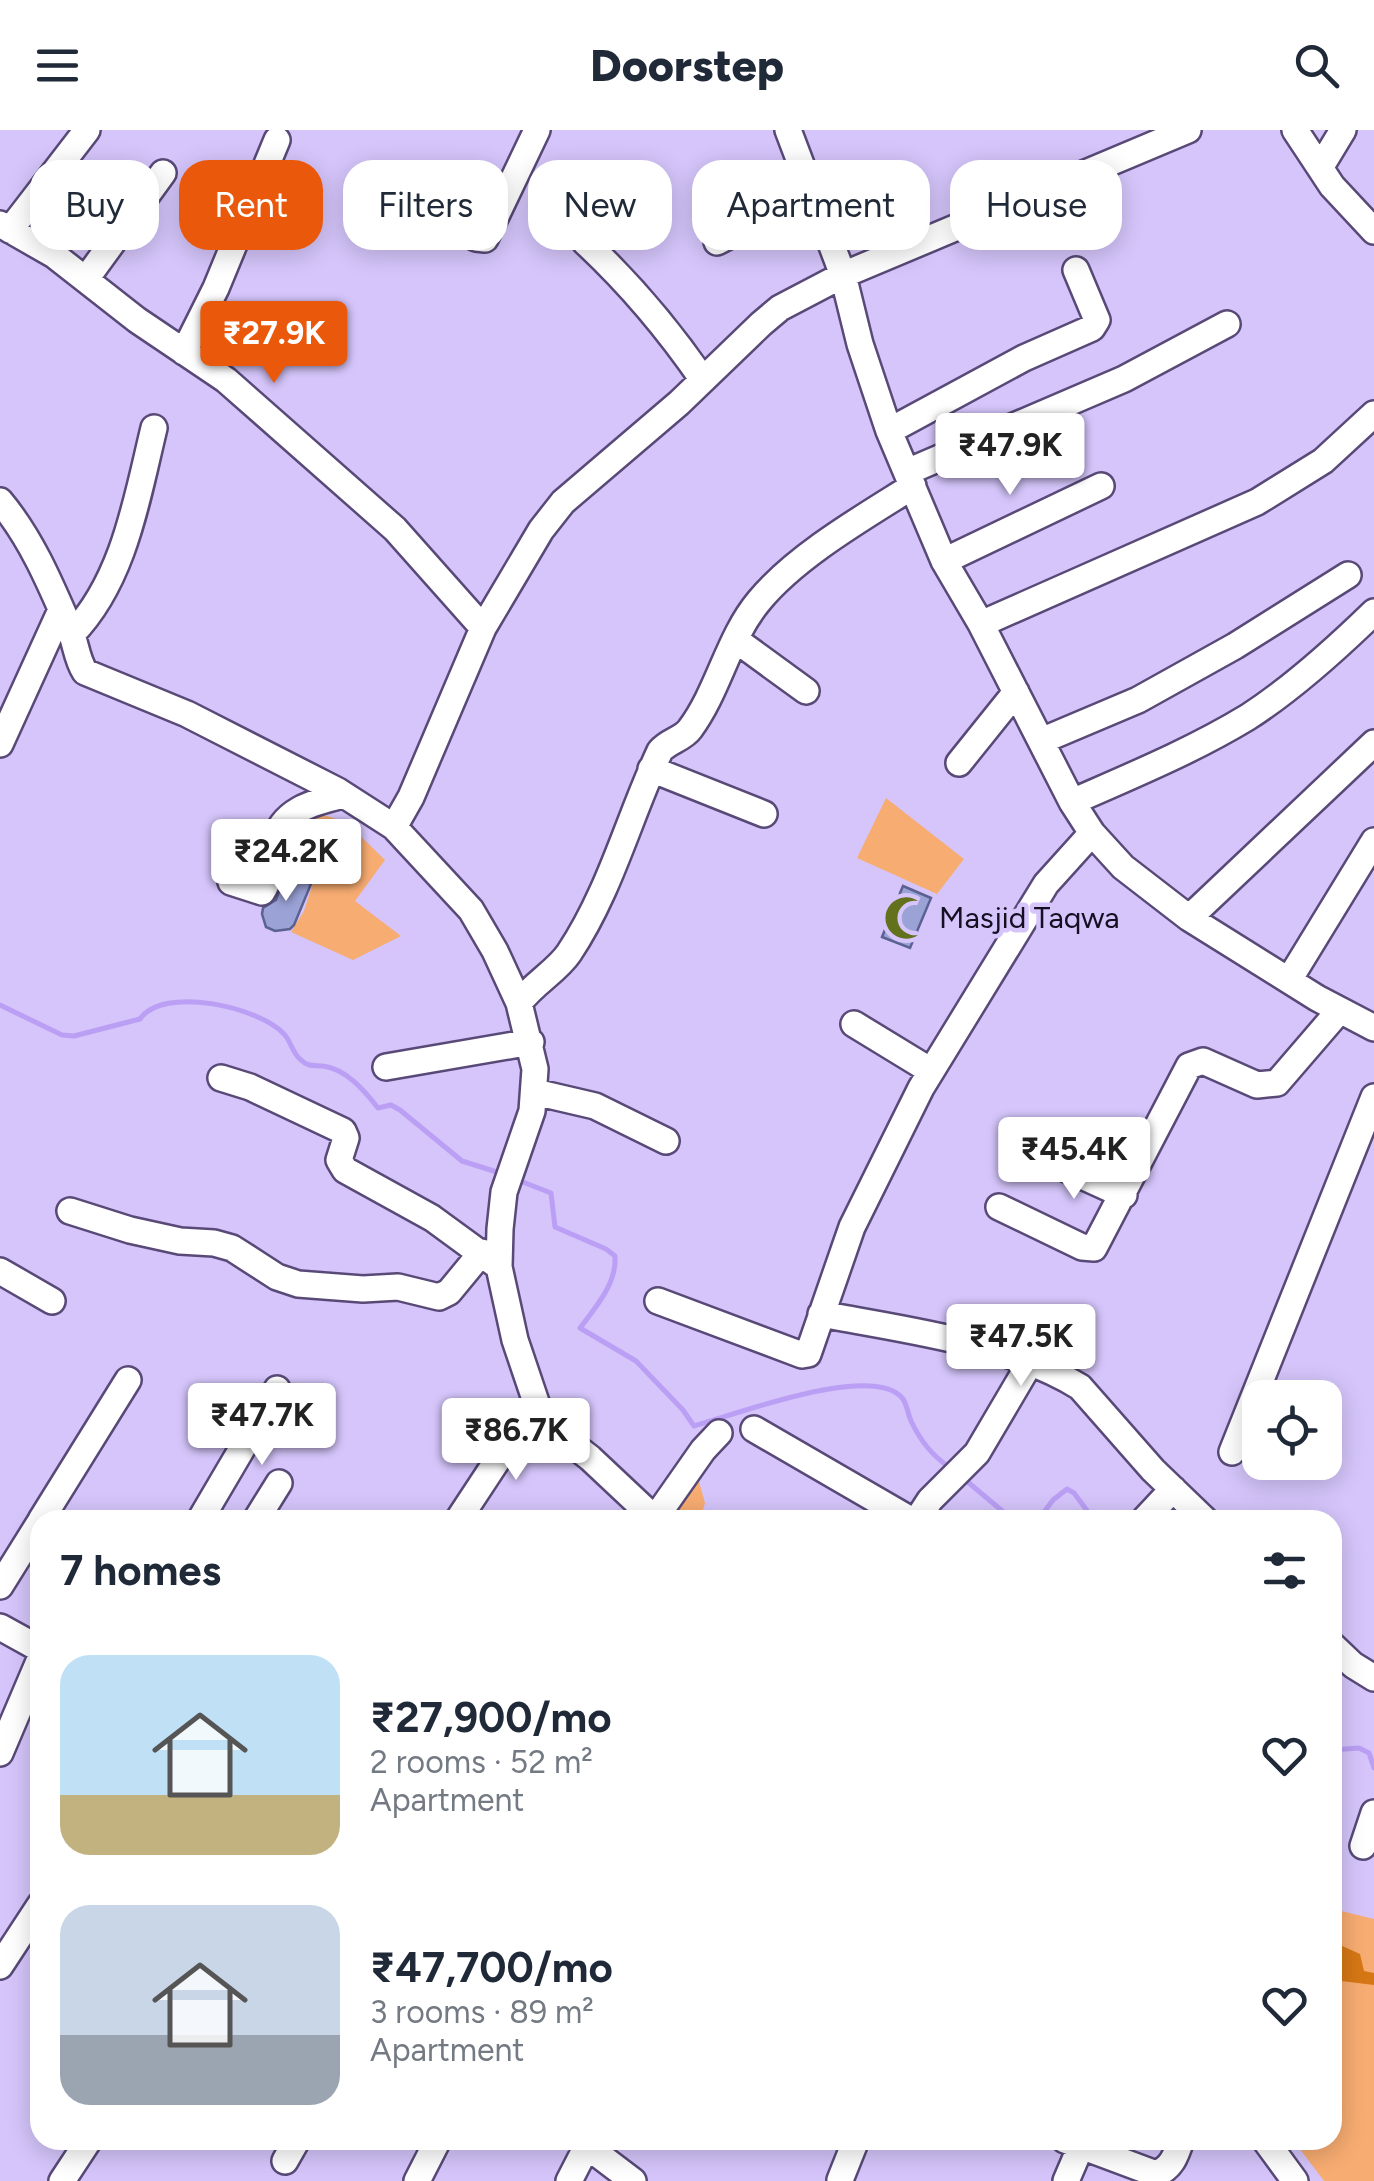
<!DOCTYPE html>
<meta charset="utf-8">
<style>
:root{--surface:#fff;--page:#f6f6f7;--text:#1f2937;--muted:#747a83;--accent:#ea580c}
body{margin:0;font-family:Figtree,sans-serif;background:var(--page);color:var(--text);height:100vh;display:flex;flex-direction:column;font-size:38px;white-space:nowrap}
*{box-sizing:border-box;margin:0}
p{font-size:32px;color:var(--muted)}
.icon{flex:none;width:55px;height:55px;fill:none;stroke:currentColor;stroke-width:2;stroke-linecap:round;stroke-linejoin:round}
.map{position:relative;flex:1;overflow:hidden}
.sheet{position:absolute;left:30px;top:1380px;width:1312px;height:640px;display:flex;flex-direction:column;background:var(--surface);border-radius:30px;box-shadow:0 5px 25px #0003}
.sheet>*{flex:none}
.guide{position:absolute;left:30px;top:30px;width:1315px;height:90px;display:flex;gap:20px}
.fabs{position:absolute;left:1242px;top:1250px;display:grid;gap:20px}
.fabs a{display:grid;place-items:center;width:100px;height:100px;border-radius:20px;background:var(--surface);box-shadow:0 5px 25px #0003;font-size:50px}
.price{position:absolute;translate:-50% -85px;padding:0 22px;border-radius:10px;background:#fff;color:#222;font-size:32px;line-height:65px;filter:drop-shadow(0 2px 5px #0008)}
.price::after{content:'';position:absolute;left:50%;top:60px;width:30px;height:22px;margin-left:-15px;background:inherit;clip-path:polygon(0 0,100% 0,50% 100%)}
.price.selected{background:var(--accent);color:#fff}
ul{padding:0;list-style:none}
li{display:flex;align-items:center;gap:30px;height:250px;padding:0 30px}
li span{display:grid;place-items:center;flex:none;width:280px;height:200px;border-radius:30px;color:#555}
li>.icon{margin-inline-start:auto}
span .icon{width:120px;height:120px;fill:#fffc;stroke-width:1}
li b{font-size:42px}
h2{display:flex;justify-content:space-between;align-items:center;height:120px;padding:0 30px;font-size:42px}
.chip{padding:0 35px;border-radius:30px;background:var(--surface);box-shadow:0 5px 25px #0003;font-size:35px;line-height:90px}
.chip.selected{background:var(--accent);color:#fff}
header{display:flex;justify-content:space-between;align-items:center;height:130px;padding:0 30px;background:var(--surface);font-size:45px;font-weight:800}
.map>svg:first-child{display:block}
.green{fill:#f7ac71}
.forest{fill:#d67715}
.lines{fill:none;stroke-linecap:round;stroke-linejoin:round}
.stream{stroke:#ba9ff4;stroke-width:5}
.building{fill:#9aa2d6;stroke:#5b6191;stroke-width:2.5}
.minor-casing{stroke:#584977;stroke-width:30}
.minor{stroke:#fff;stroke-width:25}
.labels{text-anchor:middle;stroke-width:9;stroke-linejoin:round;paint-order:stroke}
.poi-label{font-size:30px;fill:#150f22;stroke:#d5c5fb;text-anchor:start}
</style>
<header><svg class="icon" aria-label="menu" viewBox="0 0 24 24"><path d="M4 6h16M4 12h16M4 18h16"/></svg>Doorstep<svg class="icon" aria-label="search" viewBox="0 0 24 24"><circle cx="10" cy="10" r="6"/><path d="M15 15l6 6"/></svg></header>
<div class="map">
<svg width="1374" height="2051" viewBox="0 0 1374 2051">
<rect width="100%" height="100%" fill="#d5c5fb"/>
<path class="green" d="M886,668L964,729L937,764L857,728Z
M317,683L346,692L385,730L355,771L401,806L353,830L291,802L304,781L313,753L277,734C284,712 300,698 317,683Z
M696,1341L705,1373L700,1390H685L674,1380Z
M1333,1779L1374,1789V2051H1324L1293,2010H1332Z"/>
<path class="forest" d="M1340,1815L1360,1824L1364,1841L1374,1843V1855L1333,1850V1820Z"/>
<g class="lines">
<path class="stream" d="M0,875L62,905L74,906L140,889C163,855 259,877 284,904C291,911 292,923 301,930C308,937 314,935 323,936C346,939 364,960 378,978L391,975L400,980L462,1031L500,1043
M515,1049L551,1063L555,1097L606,1119L615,1126C617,1153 596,1177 580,1198L636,1231L683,1280L694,1296C732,1286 874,1231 903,1269C907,1275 908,1284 911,1291C921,1312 932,1325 950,1338
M963,1348L1013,1390
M1038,1390L1053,1370L1067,1359L1074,1363L1094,1390
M1332,1620L1359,1618L1369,1623L1374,1638"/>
</g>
<path class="building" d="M286,743L311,754L294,795L290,799L275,801L266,797L262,784L263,778L276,770Z
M903,756L931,768L910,818L882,807Z"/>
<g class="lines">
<g class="minor-casing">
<path id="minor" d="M788,0L843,145L860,214L889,301L944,431L981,494L1072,672L1092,703L1123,737L1189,788L1317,868L1374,898
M1295,0L1332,56L1374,101
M1320,38L1343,0
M430,84L476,108L485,109L537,0
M0,94L54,125L137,190L226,250L395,399L483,498
M10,100L87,0
M585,112C630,154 668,199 703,250
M717,112L812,62
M86,149L163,43
M184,222L216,158L277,10
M889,301L1024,228L1092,198L1097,190L1076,140
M907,342L1124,249L1227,194
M0,371C31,408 50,453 69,497C76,512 76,528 85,542L187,584L338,661L394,697L471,780L495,821L519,873L535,939L532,981L504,1062L500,1099L499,1137L515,1210L540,1284L550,1297L590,1328L656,1390
M944,431L1101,356
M981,494L1257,372L1323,331L1374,284
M72,504C124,451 137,368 154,298
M736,510L806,561
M1041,611L1138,570L1235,516L1348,445
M0,614L61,480
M959,633L1016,562
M651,639L764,684
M1072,672C1131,646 1192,621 1248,587C1293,558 1336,519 1374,482
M394,697L411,667L483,498L541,400L563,372L679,273L761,194L780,178L843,145L1188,0
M231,752L262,762C272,747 270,731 274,714C281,679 315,672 344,665
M1189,788L1374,613
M1289,850L1374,711
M519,873C534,853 557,841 569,823C610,762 629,687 660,621C668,611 683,609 690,599C719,560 728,508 759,471C796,426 864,387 913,356
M854,894L931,941
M386,937L531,912
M221,948L250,957L343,1001L346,1008L339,1030L345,1040L432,1088L495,1134
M535,962L595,976L666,1011
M1047,1030L1124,1065
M999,1077L1082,1117L1094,1118L1189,936L1203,931L1257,955L1277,953L1339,881
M70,1081L130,1100L180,1111L214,1113L232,1118L277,1147L298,1154L363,1159L398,1157L439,1167L449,1162L482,1122
M0,1141L52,1171
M658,1171L802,1225L808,1224L852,1097L921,958L1046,754L1092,703
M821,1184C904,1200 1007,1212 1080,1257L1153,1340L1205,1390
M754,1299L911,1390
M1232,1322L1374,967
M41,1390L128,1250
M200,1390L277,1259
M256,1390L279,1353
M458,1390L512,1308L540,1284
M654,1390L703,1320L719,1303
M917,1390L930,1370L977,1323L1030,1233
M1144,1390L1173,1359
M0,1456L40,1392
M0,1497L40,1519
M1332,1515L1353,1535L1374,1548
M0,1623L40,1529
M1363,1716L1374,1683
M0,1836L40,1775
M579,2010L633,2051
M1065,2010L1156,2044C1172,2038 1176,2025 1181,2010
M1265,2010L1295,2051
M285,2031L297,2010
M840,2050L856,2010
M62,2051L89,2010
M417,2051L438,2010
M569,2051L587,2016
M1066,2051L1081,2016"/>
</g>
<use href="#minor" class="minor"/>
</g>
<defs>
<g id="mosque-bare" transform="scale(3.45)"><path d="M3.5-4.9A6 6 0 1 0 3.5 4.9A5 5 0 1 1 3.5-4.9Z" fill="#64711c" stroke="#d5c5fb" stroke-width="2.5" paint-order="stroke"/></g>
</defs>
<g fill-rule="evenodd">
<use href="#mosque-bare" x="906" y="788"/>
</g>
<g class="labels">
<g class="poi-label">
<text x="939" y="798">Masjid Taqwa</text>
</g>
</g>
</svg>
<div class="fabs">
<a><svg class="icon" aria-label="locate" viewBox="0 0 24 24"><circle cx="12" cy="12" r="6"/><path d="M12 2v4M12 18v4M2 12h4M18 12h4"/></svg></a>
</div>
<b class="price selected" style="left:274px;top:256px">₹27.9K</b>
<b class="price" style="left:1010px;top:368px">₹47.9K</b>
<b class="price" style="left:286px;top:774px">₹24.2K</b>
<b class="price" style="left:1074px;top:1072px">₹45.4K</b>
<b class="price" style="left:1021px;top:1259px">₹47.5K</b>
<b class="price" style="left:262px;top:1338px">₹47.7K</b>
<b class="price" style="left:516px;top:1353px">₹86.7K</b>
<div class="guide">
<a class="chip">Buy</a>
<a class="chip selected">Rent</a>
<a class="chip">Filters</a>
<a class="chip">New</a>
<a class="chip">Apartment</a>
<a class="chip">House</a>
</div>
<section class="sheet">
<h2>7 homes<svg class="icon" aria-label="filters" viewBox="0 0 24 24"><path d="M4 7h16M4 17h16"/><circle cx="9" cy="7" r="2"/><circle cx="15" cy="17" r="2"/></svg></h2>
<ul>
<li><span style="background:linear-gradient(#bfe0f5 70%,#c2b280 0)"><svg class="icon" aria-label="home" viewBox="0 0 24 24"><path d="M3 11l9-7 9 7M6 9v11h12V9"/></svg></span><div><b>₹27,900/mo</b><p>2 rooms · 52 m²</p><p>Apartment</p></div><svg class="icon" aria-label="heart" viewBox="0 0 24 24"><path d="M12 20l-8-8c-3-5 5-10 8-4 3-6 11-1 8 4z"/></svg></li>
<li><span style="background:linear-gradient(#c9d6e8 65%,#9aa5b1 0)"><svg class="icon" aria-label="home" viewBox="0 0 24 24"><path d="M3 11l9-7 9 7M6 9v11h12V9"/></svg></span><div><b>₹47,700/mo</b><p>3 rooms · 89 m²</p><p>Apartment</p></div><svg class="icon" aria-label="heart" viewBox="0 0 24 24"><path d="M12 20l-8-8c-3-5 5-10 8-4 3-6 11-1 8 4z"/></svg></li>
</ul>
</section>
</div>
